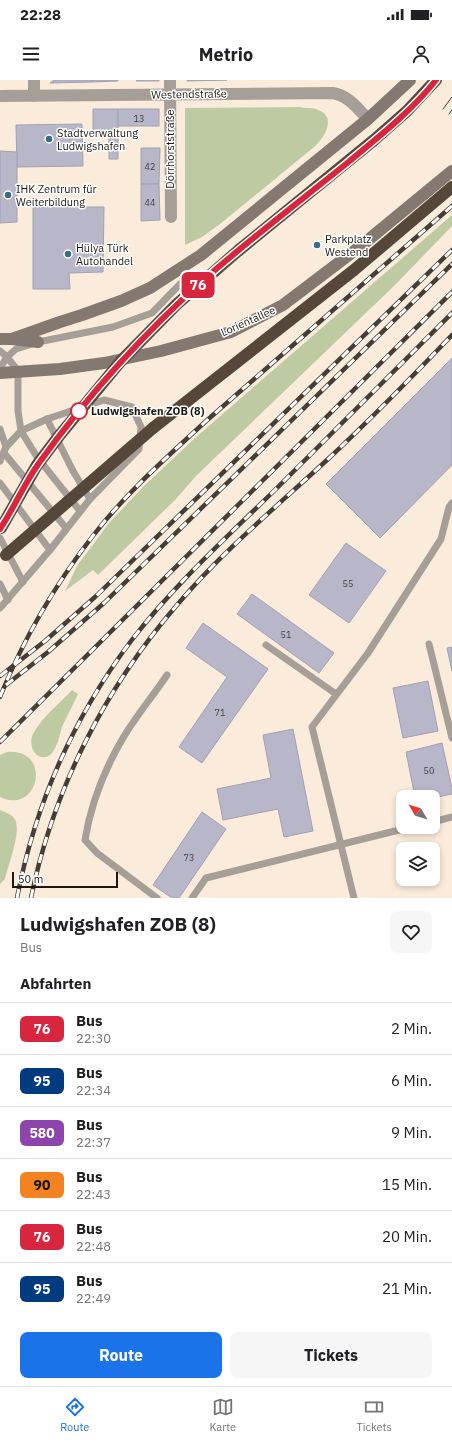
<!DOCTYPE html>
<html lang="de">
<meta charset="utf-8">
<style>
:root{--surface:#fff;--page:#f6f6f6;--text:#202124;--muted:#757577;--line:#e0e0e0;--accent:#1a73e8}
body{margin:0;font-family:"IBM Plex Sans",sans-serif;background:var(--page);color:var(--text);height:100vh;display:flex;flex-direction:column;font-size:15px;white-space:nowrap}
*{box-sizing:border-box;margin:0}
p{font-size:13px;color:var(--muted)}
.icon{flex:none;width:22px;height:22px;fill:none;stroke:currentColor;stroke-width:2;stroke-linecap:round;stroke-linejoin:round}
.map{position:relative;height:818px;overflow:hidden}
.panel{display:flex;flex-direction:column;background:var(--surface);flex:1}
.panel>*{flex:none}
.badge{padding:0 8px;border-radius:6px;font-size:14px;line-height:26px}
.needle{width:26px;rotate:308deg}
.controls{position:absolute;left:396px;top:710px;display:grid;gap:8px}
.controls a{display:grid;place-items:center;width:44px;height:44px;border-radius:8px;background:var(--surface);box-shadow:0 2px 6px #0003;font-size:20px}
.scale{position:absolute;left:12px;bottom:10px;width:106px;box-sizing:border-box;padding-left:4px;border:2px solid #1d1812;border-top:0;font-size:11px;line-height:14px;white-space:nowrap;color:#1d1812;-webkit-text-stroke:3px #fff;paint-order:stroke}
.map>.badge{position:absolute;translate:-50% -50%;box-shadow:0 0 0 2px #fff}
h2{padding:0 20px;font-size:15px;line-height:36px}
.round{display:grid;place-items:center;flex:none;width:42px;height:42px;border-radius:8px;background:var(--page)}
.head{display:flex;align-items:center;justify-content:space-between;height:68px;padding:0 20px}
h1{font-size:19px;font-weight:800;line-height:30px}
.button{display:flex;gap:8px;margin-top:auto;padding:8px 20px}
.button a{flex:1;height:46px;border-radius:8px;background:var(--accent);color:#fff;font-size:16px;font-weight:800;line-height:46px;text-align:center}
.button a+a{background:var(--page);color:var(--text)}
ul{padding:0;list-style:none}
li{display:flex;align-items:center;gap:12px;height:52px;padding:0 20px;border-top:1px solid var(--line)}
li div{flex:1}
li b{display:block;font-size:15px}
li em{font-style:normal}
li .badge{min-width:44px;font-weight:700;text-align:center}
.status{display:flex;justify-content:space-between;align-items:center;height:28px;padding:0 20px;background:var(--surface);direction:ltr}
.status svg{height:11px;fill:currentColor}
header{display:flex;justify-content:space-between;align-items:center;height:52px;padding:0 20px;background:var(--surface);font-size:18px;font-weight:800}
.tabs{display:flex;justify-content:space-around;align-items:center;height:56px;border-top:1px solid var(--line);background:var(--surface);font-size:11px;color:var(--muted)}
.tabs a{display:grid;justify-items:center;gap:2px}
.tabs .selected{color:var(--accent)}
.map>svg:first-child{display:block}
</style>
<div class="status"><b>22:28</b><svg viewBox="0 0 49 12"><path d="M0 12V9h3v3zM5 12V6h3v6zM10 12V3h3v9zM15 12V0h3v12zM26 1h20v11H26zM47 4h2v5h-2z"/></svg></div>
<header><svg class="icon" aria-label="menu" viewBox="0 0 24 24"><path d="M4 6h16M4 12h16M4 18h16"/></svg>Metrio<svg class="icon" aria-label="person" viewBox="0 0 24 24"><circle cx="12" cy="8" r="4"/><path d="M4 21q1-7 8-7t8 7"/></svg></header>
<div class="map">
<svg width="452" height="818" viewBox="0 0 452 818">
<rect width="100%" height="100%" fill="#faebdb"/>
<g fill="#becaa2">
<path d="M 300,27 C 305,29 310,27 316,29 C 338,36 325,57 314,67 L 220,144 L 202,157 L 185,165 L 185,28 Z"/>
<polygon points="452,135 452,146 395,205 197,395 175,420 98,495 93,490 65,511 77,486 109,443 145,405 195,358"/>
<path d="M 72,610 L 78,614 C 73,625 67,636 62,647 C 59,656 58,666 52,673 C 41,685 26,669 33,654 C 42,637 60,623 72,610 Z"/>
<path d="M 7,672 C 53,668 39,736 0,717 L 0,675 Z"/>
<path d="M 0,730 C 4,732 11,734 14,738 C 23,749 8,785 5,799 L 0,804 Z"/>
</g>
<g fill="#b8b6c9" stroke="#a2a0b3">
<polygon points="54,0 92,0 92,2 50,3"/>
<polygon points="92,0 118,0 118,1 92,2"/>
<polygon points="137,0 159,0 159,1 136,1"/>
<polygon points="187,0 227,0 187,1"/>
<polygon points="93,29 118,29 118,79 109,79 109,58 112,58 112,52 109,52 109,54 93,55"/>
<rect x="118" y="29" width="41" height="17"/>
<polygon points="82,44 83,86 17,87 16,45"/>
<polygon points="141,68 160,68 159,104 141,104"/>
<polygon points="0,71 17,72 17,142 0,143"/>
<polygon points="141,104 159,104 160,140 141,141"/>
<polygon points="33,127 104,127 103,192 69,193 70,209 33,209"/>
<polygon points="452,278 452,385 380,458 326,404"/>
<polygon points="346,463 386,491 349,543 309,515"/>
<polygon points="252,514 334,573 319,593 237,534"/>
<polygon points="203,543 268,589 202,683 179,667 227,597 186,568"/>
<polygon points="452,567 452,591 447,568"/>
<polygon points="428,601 438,651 403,658 393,608"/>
<polygon points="293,649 313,751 284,757 278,729 223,740 217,709 271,698 263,655"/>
<polygon points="442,663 452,708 452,714 433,718 433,717 415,717 406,672"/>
<polygon points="202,732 226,749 179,818 172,818 153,805"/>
</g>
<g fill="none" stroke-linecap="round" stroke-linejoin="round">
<g stroke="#a69f98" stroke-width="7">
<polyline points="0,271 7,277 18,291 18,331 21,351 37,377 80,431"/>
<polyline points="0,288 7,277 16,269 38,262 113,247 152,233 182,202 185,195 185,185"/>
<polyline points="47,339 73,391 90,419"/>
<polyline points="0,349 6,367"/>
<polyline points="4,373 66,448"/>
<polyline points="0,381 6,367 21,351 47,339 104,320 132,327 141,347 139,369 90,419 50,470 0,528"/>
<polyline points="0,403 50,470"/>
<polyline points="0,458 23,502"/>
<polyline points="0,504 8,520"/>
<polyline points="429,564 452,658"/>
<polyline points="266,565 336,614"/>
<polyline points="433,742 452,737"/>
<path d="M 157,818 L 97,773 L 85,760 C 91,723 104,690 123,658 C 136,636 153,616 167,595"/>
<polyline points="192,818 206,798 411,747"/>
<polyline points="354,818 312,647 368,573 441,459 449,427 452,423"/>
</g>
<g stroke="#a69f98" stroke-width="12">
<polyline points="34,0 34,16"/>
<polyline points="170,0 171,137"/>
<path d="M 0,16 L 333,13 C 349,16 357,28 368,39"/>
</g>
<g stroke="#837970" stroke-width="12">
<polyline points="0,259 12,259 38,262"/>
<polyline points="12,259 60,242 82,235 121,221 150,208 201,175 368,39 410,0"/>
<polyline points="0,293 60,289 104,283 161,271 231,252 283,225 362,165 452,91"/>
</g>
<g stroke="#55483b" stroke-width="12">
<polyline points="239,170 374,60 407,31 436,0"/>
<polyline points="153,348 354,190 452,107"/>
</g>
<g stroke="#443e36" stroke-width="1">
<polyline points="443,29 452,17"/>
<polyline points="449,34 452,30"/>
</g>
<defs>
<g id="rail">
<polyline points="0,596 45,561 95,517 452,170"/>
<polyline points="6,605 48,572 104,523 452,184"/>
<path d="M 0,617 C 23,560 55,505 92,457 C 125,414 166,378 205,342 L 452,126"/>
<polyline points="0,662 452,212"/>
<path d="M 17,818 C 35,725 74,637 131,561 C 174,505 227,457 278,407 C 336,349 394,291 452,233"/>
<path d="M 31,818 C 53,710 105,608 177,525 C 222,472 276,427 327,380 C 370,340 411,298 452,255"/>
</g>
</defs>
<use href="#rail" stroke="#443e36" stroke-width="4.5"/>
<use href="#rail" stroke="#fff" stroke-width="3" stroke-dasharray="9" stroke-linecap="butt"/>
<g stroke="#55483b" stroke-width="12">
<polyline points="1,448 37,385 59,356 121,281 177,224 239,170"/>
<polyline points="6,475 153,348"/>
</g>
</g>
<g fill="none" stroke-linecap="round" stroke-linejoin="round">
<defs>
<path id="line" d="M 0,449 C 14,428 24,404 39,383 C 88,315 145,252 208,196 C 253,157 300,121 346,84 C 377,58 411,32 436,0"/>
</defs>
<use href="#line" stroke="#fff" stroke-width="9"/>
<use href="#line" stroke="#d7263d" stroke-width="6"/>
</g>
<g fill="#356d87" stroke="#fff" stroke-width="1.5">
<circle cx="49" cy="59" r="4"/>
<circle cx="8" cy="115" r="4"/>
<circle cx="317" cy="165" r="4"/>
<circle cx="68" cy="174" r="4"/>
</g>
<circle fill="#fff" stroke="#d7263d" stroke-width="2" cx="79" cy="331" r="8"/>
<g text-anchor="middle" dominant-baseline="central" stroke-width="3" stroke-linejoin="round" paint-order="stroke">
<g font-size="9" fill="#444040">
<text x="139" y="38">13</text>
<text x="150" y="86">42</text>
<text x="150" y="122">44</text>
<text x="348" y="503">55</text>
<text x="286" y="554">51</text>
<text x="220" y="632">71</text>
<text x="429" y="690">50</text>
<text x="189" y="777">73</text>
</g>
<g font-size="11" fill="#1d1812" stroke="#fff">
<text transform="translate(189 14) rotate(-1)">Westendstraße</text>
<text transform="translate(170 69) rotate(-90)">Dörrhorststraße</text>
<text transform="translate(248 241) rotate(-24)">Lorientallee</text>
</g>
<g font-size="11" fill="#1d1812" stroke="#fff" text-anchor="start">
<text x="57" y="53">Stadtverwaltung<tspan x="57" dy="13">Ludwigshafen</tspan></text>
<text x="16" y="109">IHK Zentrum für<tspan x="16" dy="13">Weiterbildung</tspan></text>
<text x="325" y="159">Parkplatz<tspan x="325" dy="13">Westend</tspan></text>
<text x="76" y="168">Hülya Türk<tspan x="76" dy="13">Autohandel</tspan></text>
</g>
<g font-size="11" font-weight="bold" fill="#1d1812" stroke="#fff" text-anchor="start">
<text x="91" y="331">Ludwigshafen ZOB (8)</text>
</g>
</g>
</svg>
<div class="controls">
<a><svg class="needle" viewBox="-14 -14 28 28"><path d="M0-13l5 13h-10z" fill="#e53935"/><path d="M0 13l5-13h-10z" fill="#757577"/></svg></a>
<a><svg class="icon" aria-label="layers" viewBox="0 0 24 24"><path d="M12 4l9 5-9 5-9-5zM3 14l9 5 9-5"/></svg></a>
</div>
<div class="scale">50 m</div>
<b class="badge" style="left:198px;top:205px;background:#d7263d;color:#fff">76</b>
</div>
<section class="panel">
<div class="head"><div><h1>Ludwigshafen ZOB (8)</h1><p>Bus</p></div><a class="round"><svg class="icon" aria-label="heart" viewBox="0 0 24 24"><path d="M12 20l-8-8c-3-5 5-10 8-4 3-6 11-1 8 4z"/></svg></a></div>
<h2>Abfahrten</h2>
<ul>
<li><span class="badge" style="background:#d7263d;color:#fff">76</span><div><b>Bus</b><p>22:30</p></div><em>2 Min.</em></li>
<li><span class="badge" style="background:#003b80;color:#fff">95</span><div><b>Bus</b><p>22:34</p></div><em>6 Min.</em></li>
<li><span class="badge" style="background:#8e44ad;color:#fff">580</span><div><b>Bus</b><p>22:37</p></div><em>9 Min.</em></li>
<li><span class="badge" style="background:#f58220;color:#111">90</span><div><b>Bus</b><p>22:43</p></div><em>15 Min.</em></li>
<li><span class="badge" style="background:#d7263d;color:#fff">76</span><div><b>Bus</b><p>22:48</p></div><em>20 Min.</em></li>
<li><span class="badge" style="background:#003b80;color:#fff">95</span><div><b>Bus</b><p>22:49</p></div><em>21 Min.</em></li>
</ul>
<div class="button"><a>Route</a><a>Tickets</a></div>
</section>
<nav class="tabs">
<a class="selected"><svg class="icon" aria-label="directions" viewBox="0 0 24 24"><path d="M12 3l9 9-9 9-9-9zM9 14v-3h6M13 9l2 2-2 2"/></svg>Route</a>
<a><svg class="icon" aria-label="map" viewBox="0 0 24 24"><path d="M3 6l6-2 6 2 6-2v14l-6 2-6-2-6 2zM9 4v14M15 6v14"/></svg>Karte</a>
<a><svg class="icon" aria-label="tickets" viewBox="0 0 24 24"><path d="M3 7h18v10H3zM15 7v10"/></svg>Tickets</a>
</nav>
